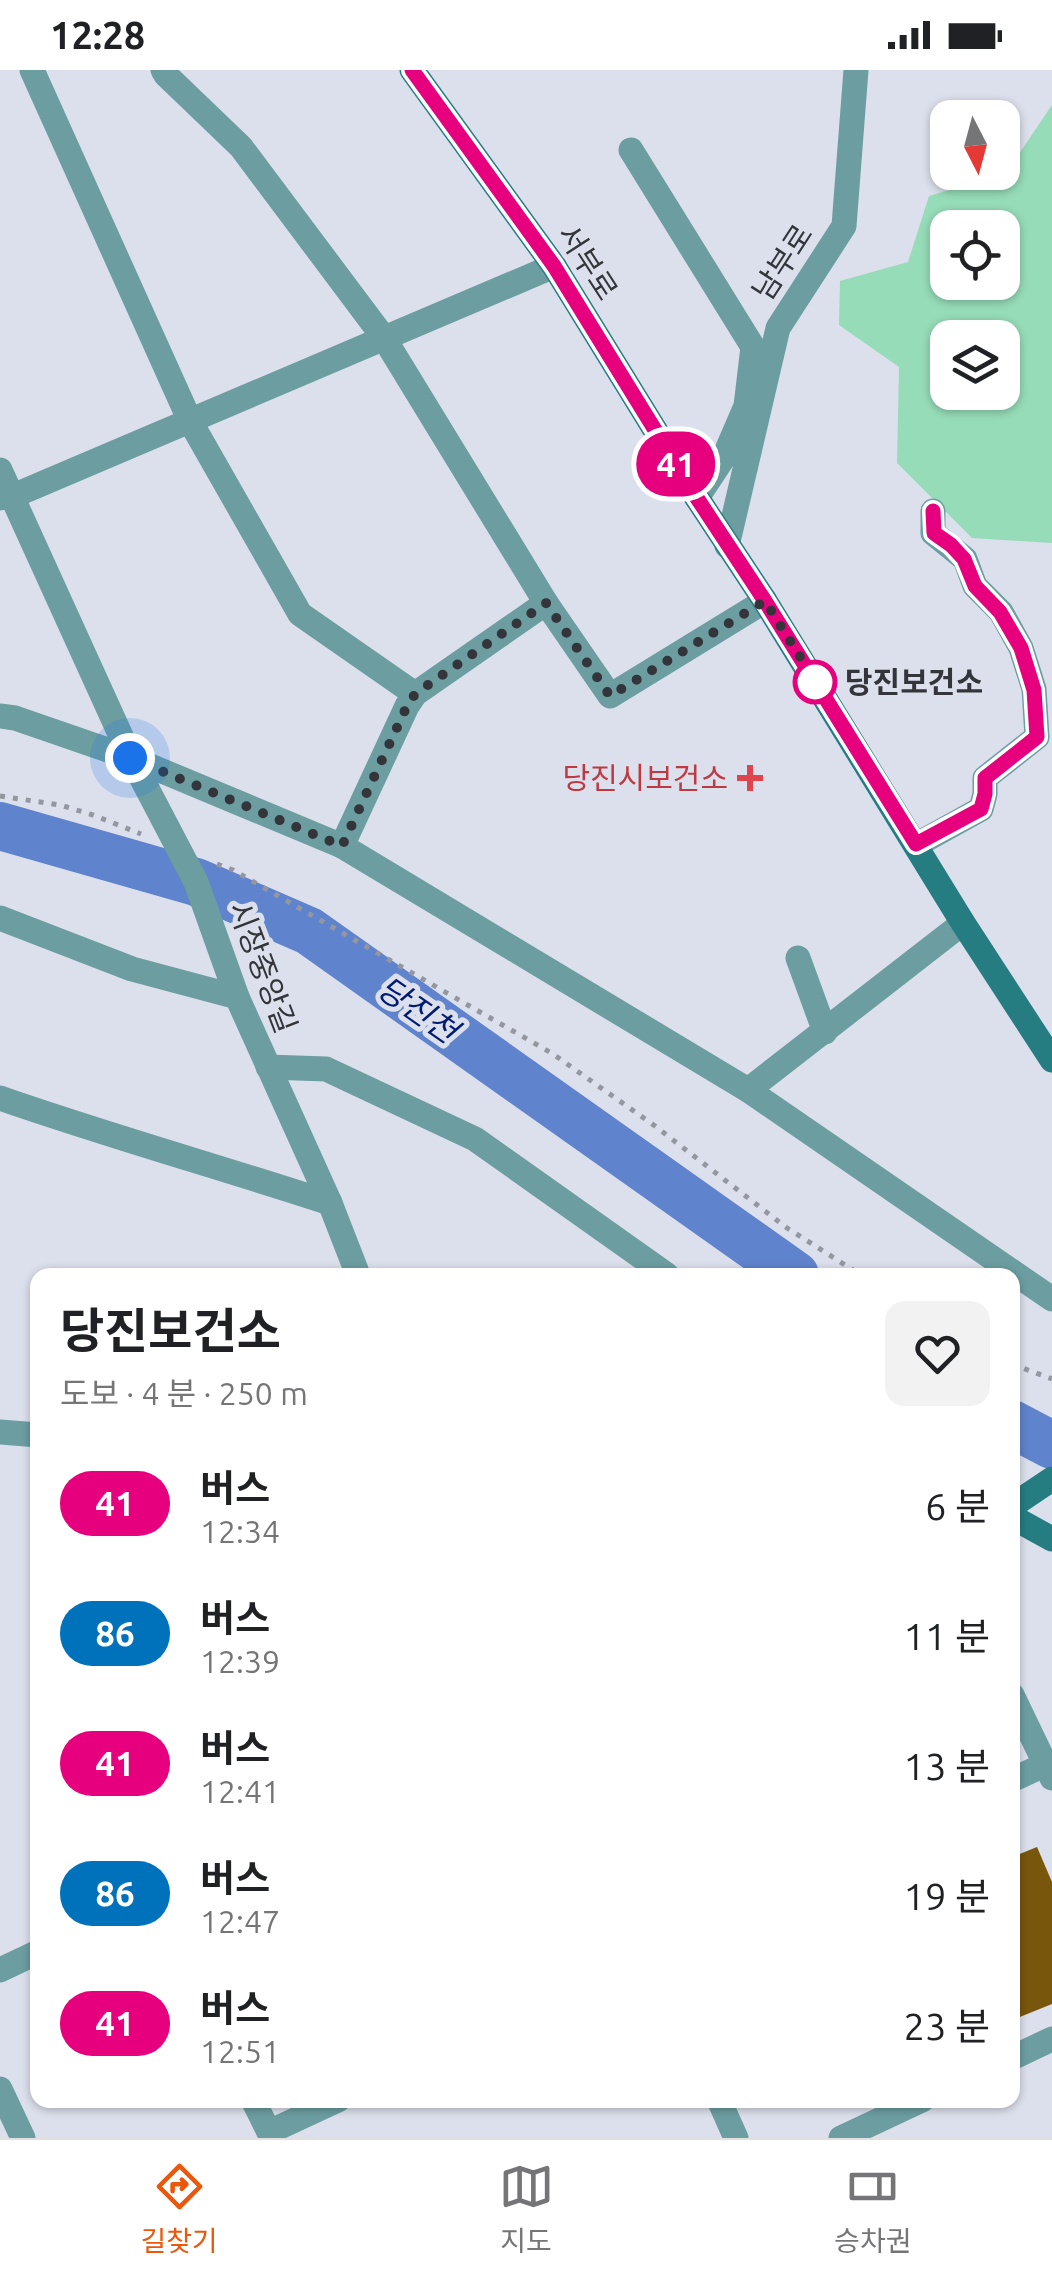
<!DOCTYPE html>
<html lang="ko">
<meta charset="utf-8">
<style>
:root{--surface:#fff;--page:#f2f2f2;--text:#202124;--muted:#757577;--line:#e0e0e0;--accent:#ea580c}
body{margin:0;font-family:Ubuntu,"Noto Sans KR",sans-serif;background:var(--page);color:var(--text);height:100vh;display:flex;flex-direction:column;font-size:38px;white-space:nowrap}
*{box-sizing:border-box;margin:0}
p{font-size:32px;color:var(--muted)}
.icon{flex:none;width:55px;height:55px;fill:none;stroke:currentColor;stroke-width:2;stroke-linecap:round;stroke-linejoin:round}
.map{position:relative;flex:1;overflow:hidden}
.sheet{position:absolute;left:30px;top:1198px;width:990px;height:840px;display:flex;flex-direction:column;background:var(--surface);border-radius:20px;box-shadow:0 2px 8px #0004}
.sheet>*{flex:none}
.badge{padding:0 20px;border-radius:32px;font-size:35px;line-height:65px}
.needle{width:65px;rotate:174deg}
.controls{position:absolute;left:930px;top:30px;display:grid;gap:20px}
.controls a{display:grid;place-items:center;width:90px;height:90px;border-radius:20px;background:var(--surface);box-shadow:0 2px 8px #0004;font-size:50px}
.you{position:absolute;width:50px;height:50px;margin:-25px;border:8px solid #fff;border-radius:50%;background:#1a73e8;box-shadow:0 0 0 15px #1a73e833}
.map>.badge{position:absolute;translate:-50% -50%;box-shadow:0 0 0 5px #fff}
.round{display:grid;place-items:center;flex:none;width:105px;height:105px;border-radius:20px;background:var(--page)}
.headline{display:flex;align-items:center;justify-content:space-between;height:170px;padding:0 30px}
h1{font-size:48px;font-weight:700;line-height:75px}
ul{padding:0;list-style:none}
li{display:flex;align-items:center;gap:30px;height:130px;padding:0 30px}
li div{flex:1}
li b{display:block;font-size:38px}
li em{font-style:normal}
li .badge{min-width:110px;font-weight:700;text-align:center}
.status{display:flex;justify-content:space-between;align-items:center;height:70px;padding:0 50px;background:var(--surface);direction:ltr}
.status svg{height:28px;fill:currentColor}
.tab-bar{display:flex;justify-content:space-around;align-items:center;height:140px;border-top:2px solid var(--line);background:var(--surface);font-size:28px;color:var(--muted)}
.tab-bar a{display:grid;justify-items:center;gap:5px}
.tab-bar .selected{color:var(--accent)}
.map>svg:first-child{display:block}
</style>
<div class="status"><b>12:28</b><svg viewBox="0 0 49 12"><path d="M0 12V9h3v3zM5 12V6h3v6zM10 12V3h3v9zM15 12V0h3v12zM26 1h20v11H26zM47 4h2v5h-2z"/></svg></div>
<div class="map">
<svg width="1052" height="2068" viewBox="0 0 1052 2068">
<rect width="100%" height="100%" fill="#dce0ec"/>
<path fill="#96dcb8" fill-rule="evenodd" d="M 1052,35 L 1052,473 L 972,468 L 897,393 L 899,297 L 839,255 L 840,211 L 908,192 L 929,126 L 1006,103 ZM 948,158 L 1002,158 L 1002,212 L 948,212 ZM 948,268 L 1002,268 L 1002,322 L 948,322 Z"/>
<g fill="none" stroke-linecap="round" stroke-linejoin="round">
<g stroke="#5f83cc" stroke-width="48">
<polyline points="0,756 196,812 309,861 795,1205"/>
<polyline points="1012,1354 1052,1375"/>
</g>
</g>
<polygon fill="#78560b" points="1037,1777 1052,1812 1052,1934 1012,1950 1012,1787"/>
<g fill="none" stroke-linecap="round" stroke-linejoin="round">
<g stroke="#9497a0" stroke-width="5" stroke-dasharray="5 8" stroke-linecap="butt">
<polyline points="0,726 60,735 93,745 141,764"/>
<polyline points="217,794 233,800 553,984 655,1056 787,1158 861,1205"/>
<polyline points="1012,1294 1052,1309"/>
</g>
<g stroke="#6c9ea1" stroke-width="25">
<polyline points="32,0 190,351 300,544 415,624"/>
<polyline points="163,0 166,5 241,77 384,268 546,533"/>
<polyline points="631,80 753,277 746,336 724,387 697,428"/>
<polyline points="0,400 131,688 342,776"/>
<polyline points="0,428 13,426 554,196"/>
<polyline points="727,476 778,258 844,156 856,0"/>
<polyline points="765,531 610,626 546,533 415,624 407,636 342,776 748,1020 963,853"/>
<polyline points="0,646 15,648 131,688"/>
<polyline points="916,775 981,739 985,724 985,708 1037,667 1034,619 1021,578 1001,542 975,516 965,489 933,463 933,441"/>
<path d="M 0,848 L 132,899 L 237,927 L 330,1133 C 220,1097 109,1066 0,1028"/>
<polyline points="798,888 825,962"/>
<polyline points="268,997 326,999 475,1069 667,1205"/>
<polyline points="748,1020 1052,1229"/>
<polyline points="330,1133 358,1205"/>
<polyline points="0,1362 38,1365"/>
<polyline points="1012,1625 1052,1708"/>
<polyline points="1012,1710 1046,1694"/>
<polyline points="0,1900 38,1882"/>
<polyline points="1012,1988 1052,1969"/>
<polyline points="0,2019 23,2068"/>
<polyline points="253,2030 272,2068"/>
<polyline points="719,2030 736,2068"/>
<polyline points="269,2062 338,2030"/>
<polyline points="841,2068 922,2030"/>
</g>
<g stroke="#257d82" stroke-width="25">
<polyline points="412,0 554,196 697,428 765,531 963,853 1052,990"/>
<polyline points="1012,1436 1052,1409"/>
<polyline points="1012,1447 1052,1469"/>
</g>
<polyline stroke="#6c9ea1" stroke-width="25" points="131,688 196,812 237,927"/>
</g>
<g fill="none" stroke-linecap="round" stroke-linejoin="round">
<defs>
<polyline id="line" points="412,0 554,196 697,428 765,531 916,774 981,739 985,724 985,708 1037,667 1034,620 1021,578 1000,542 975,516 964,489 951,475 934,463 933,441"/>
</defs>
<use href="#line" stroke="#fff" stroke-width="22"/>
<use href="#line" stroke="#e6007e" stroke-width="15"/>
<polyline stroke="#34353a" stroke-width="10" stroke-dasharray="0 18" points="130,688 342,776 407,636 415,624 546,533 610,626 765,531 822,622 815,612"/>
</g>
<circle fill="#fff" stroke="#e6007e" stroke-width="5" cx="815" cy="612" r="20"/>
<path fill="#e0444e" stroke="#dce0ec" stroke-width="4" d="M745 693h10v10h10v10h-10v10h-10v-10h-10v-10h10z"/>
<g text-anchor="middle" dominant-baseline="central" stroke-width="10" stroke-linejoin="round" paint-order="stroke">
<g font-size="30" fill="#34353a" stroke="#dce0ec">
<text transform="translate(588 192) rotate(57)">서부로</text>
<text transform="translate(782 192) rotate(-57)">남부로</text>
<text transform="translate(263 897) rotate(69)">시장중앙길</text>
</g>
<g font-size="30" font-weight="bold" fill="#34353a" stroke="#dce0ec" text-anchor="start">
<text x="845" y="612">당진보건소</text>
</g>
<g font-size="30" fill="#be3a42" stroke="#dce0ec" text-anchor="end">
<text x="728" y="708">당진시보건소</text>
</g>
<g font-size="32" font-style="italic" fill="#001b70" stroke="#dce0ec">
<text transform="translate(418 939) rotate(35)">당진천</text>
</g>
</g>
</svg>
<div class="controls">
<a><svg class="needle" viewBox="-14 -14 28 28"><path d="M0-13l5 13h-10z" fill="#e53935"/><path d="M0 13l5-13h-10z" fill="#757577"/></svg></a>
<a><svg class="icon" aria-label="locate" viewBox="0 0 24 24"><circle cx="12" cy="12" r="6"/><path d="M12 2v4M12 18v4M2 12h4M18 12h4"/></svg></a>
<a><svg class="icon" aria-label="layers" viewBox="0 0 24 24"><path d="M12 4l9 5-9 5-9-5zM3 14l9 5 9-5"/></svg></a>
</div>
<div class="you" style="left:130px;top:688px"></div>
<b class="badge" style="left:676px;top:394px;background:#e6007e;color:#fff">41</b>
<section class="sheet">
<div class="headline"><div><h1>당진보건소</h1><p>도보 · 4 분 · 250 m</p></div><a class="round"><svg class="icon" aria-label="heart" viewBox="0 0 24 24"><path d="M12 20l-8-8c-3-5 5-10 8-4 3-6 11-1 8 4z"/></svg></a></div>
<ul>
<li><span class="badge" style="background:#e6007e;color:#fff">41</span><div><b>버스</b><p>12:34</p></div><em>6 분</em></li>
<li><span class="badge" style="background:#0072bc;color:#fff">86</span><div><b>버스</b><p>12:39</p></div><em>11 분</em></li>
<li><span class="badge" style="background:#e6007e;color:#fff">41</span><div><b>버스</b><p>12:41</p></div><em>13 분</em></li>
<li><span class="badge" style="background:#0072bc;color:#fff">86</span><div><b>버스</b><p>12:47</p></div><em>19 분</em></li>
<li><span class="badge" style="background:#e6007e;color:#fff">41</span><div><b>버스</b><p>12:51</p></div><em>23 분</em></li>
</ul>
</section>
</div>
<nav class="tab-bar">
<a class="selected"><svg class="icon" aria-label="directions" viewBox="0 0 24 24"><path d="M12 3l9 9-9 9-9-9zM9 14v-3h6M13 9l2 2-2 2"/></svg>길찾기</a>
<a><svg class="icon" aria-label="map" viewBox="0 0 24 24"><path d="M3 6l6-2 6 2 6-2v14l-6 2-6-2-6 2zM9 4v14M15 6v14"/></svg>지도</a>
<a><svg class="icon" aria-label="tickets" viewBox="0 0 24 24"><path d="M3 7h18v10H3zM15 7v10"/></svg>승차권</a>
</nav>
